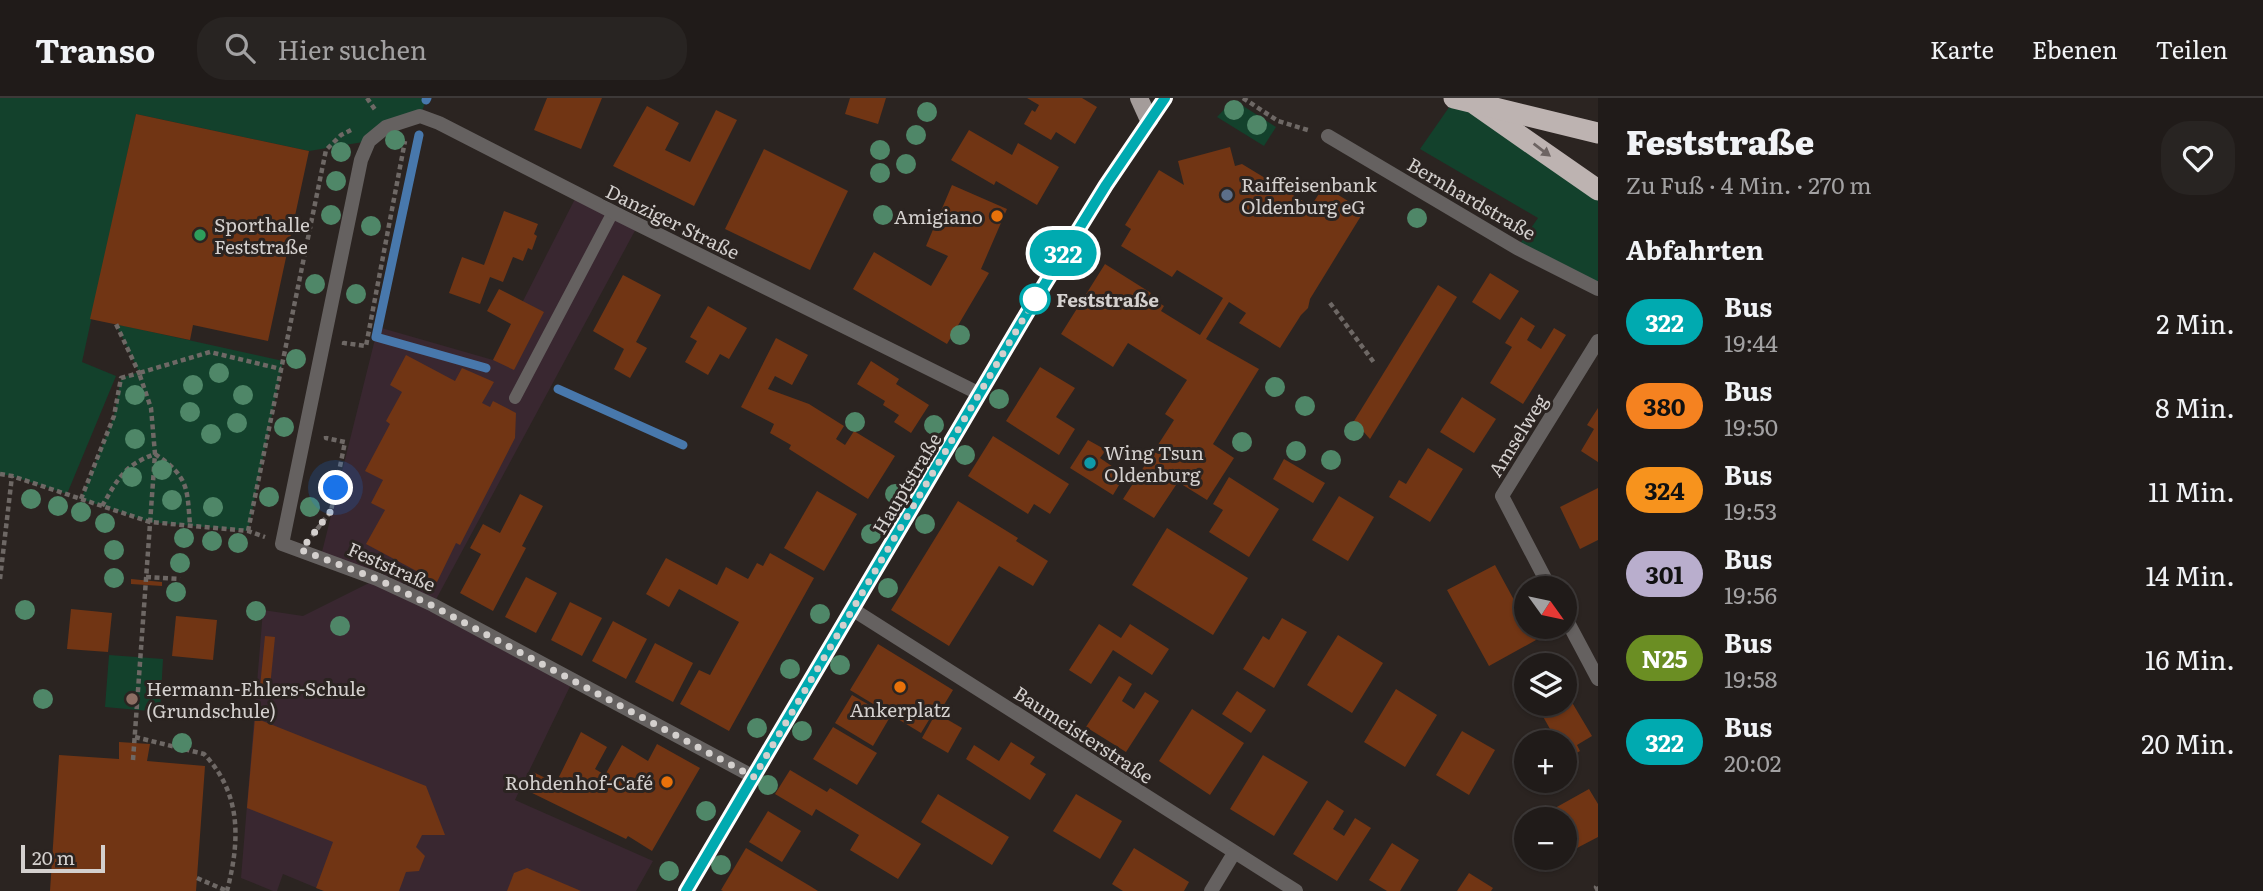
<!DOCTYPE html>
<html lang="de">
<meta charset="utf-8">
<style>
:root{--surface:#201b19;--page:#282422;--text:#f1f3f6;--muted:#a2a1a2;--line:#3d3938}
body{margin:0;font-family:Literata,serif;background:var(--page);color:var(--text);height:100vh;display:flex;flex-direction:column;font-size:26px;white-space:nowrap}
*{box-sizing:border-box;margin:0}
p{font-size:23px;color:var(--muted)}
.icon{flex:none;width:38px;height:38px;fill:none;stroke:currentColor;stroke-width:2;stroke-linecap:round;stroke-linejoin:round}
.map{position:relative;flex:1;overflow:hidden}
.details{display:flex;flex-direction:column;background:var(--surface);width:665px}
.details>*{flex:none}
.badge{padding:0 14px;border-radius:23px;font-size:24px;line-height:46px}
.needle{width:46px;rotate:123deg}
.controls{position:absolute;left:1514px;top:478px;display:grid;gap:14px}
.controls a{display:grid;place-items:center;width:63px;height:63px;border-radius:50%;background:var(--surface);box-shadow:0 2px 5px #0004,0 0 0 2px var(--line);font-size:35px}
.scale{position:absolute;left:21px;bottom:18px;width:84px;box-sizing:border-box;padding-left:7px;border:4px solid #d4d0ce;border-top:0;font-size:19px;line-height:24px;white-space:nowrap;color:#d4d0ce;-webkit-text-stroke:5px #2b2421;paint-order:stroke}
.you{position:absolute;width:35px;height:35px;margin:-18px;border:5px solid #fff;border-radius:50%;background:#1a73e8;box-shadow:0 0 0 10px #1a73e833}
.map>.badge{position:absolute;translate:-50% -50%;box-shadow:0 0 0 4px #fff}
h2{padding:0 28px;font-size:26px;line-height:63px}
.round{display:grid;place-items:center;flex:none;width:74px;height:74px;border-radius:28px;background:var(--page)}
.overview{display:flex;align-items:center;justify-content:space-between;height:119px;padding:0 28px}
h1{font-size:33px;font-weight:800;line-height:52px}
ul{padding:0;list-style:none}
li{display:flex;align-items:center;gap:21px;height:84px;padding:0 28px}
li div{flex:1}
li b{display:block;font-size:26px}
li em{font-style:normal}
li .badge{min-width:77px;font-weight:700;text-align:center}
header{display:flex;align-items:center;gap:42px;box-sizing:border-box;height:98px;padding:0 35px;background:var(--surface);border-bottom:2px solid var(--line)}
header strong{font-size:33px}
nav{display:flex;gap:38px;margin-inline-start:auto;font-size:24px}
.search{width:490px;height:63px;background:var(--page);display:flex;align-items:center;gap:18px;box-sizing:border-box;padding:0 24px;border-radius:28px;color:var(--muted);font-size:26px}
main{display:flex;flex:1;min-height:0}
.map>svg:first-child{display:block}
</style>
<header>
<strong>Transo</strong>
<div class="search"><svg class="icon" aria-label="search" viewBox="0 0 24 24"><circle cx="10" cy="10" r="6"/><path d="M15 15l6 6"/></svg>Hier suchen</div>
<nav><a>Karte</a><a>Ebenen</a><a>Teilen</a></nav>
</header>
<main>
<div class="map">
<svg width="1598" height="793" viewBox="0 0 1598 793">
<rect width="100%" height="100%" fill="#2b2421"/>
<polygon fill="#392730" points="577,97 638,127 433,507 576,576 515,702 653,763 636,793 324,793 283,776 277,793 273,793 241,780 263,512 303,518 377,481 321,458 378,229 493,262"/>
<g fill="#13412c">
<polygon points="0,0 427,0 420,18 369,43 309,53 136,16 82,264 116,278 67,396 12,378 0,376"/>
<polygon points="1231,4 1237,4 1276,29 1264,48 1217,19"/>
<polygon points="1452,5 1512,30 1598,92 1598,191 1517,150 1538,120 1420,51"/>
<polygon points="116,226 283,263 248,433 150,424 81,401 114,318 121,280 139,274"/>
<polygon points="109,557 163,561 160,614 105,609"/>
</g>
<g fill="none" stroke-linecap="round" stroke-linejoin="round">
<g stroke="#4878ac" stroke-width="9">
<polyline points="426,2 427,0"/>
<polyline points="419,37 376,239 486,270"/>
<polyline points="558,291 683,347"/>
</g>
</g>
<g fill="#713514">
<polygon points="547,0 602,0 581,51 534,32"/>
<polygon points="850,0 886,0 878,26 845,16"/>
<polygon points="1027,0 1082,0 1097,9 1075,46 1056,34 1051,42 1024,26 1032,12 1035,14 1039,7"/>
<polygon points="647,8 679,25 665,52 690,64 716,12 737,22 694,108 613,68"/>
<polygon points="136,16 309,53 268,243 193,227 190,242 90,221"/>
<polygon points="969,32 1012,57 1018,45 1059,69 1037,107 996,83 994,87 951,62"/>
<polygon points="1230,49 1235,68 1242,66 1311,108 1324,88 1364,113 1310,201 1308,210 1301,217 1280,250 1239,225 1246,215 1229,204 1206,241 1259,271 1213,346 1234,360 1207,402 1178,384 1154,420 1123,401 1174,322 1165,316 1187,282 1128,245 1113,269 1061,236 1105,166 1151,195 1149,198 1164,208 1161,213 1200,237 1223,200 1177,172 1172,179 1121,148 1131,131 1125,127 1159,72 1184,87 1178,63"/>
<polygon points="764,51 848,93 810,172 725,131"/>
<polygon points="952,87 1007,111 981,171 989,175 947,246 853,191 874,154 931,188 948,158 926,148"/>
<polygon points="504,113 538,126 534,136 537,138 532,152 528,150 523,163 513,159 503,184 490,179 480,206 449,195 462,159 484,167"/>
<polygon points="1490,175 1519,193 1500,222 1472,204"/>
<polygon points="623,177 661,197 636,244 647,250 630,280 614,271 624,251 593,233"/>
<polygon points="1438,187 1457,199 1370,341 1354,323"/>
<polygon points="499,191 544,214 514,272 493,262 511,226 487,213"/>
<polygon points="708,208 747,230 729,261 720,256 708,277 685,264 697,243 690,239"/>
<polygon points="1521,219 1535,228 1527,242 1541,251 1554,230 1566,237 1523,306 1490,285 1512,249 1505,245"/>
<polygon points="776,240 808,257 792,287 775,278 768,291 809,306 844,328 836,341 845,347 854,333 895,358 868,401 789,351 791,347 770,335 774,326 741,309"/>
<polygon points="406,257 455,283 462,270 494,284 482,305 490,309 493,303 516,315 515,340 460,447 456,445 437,484 366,446 385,412 371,405 383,382 365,373 390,326 386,323 402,294 390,287"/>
<polygon points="871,263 899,281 896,286 929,307 911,335 894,324 899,317 883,307 885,303 857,286"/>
<polygon points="1040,269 1075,290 1056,319 1075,331 1059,357 1006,323"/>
<polygon points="1462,299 1496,321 1474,355 1440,334"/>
<polygon points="1598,310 1598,364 1581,353 1594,331 1587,327"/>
<polygon points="993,338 1069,386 1050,416 1034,406 1028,416 968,378"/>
<polygon points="1088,342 1106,352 1100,360 1125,377 1113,397 1070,370"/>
<polygon points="1428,350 1463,371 1430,424 1389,399 1399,382 1406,386"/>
<polygon points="1284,361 1325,385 1313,405 1273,381"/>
<polygon points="1229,379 1279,411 1249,459 1209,434 1223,412 1213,406"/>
<polygon points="1598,390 1598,442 1580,451 1560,409"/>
<polygon points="817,393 857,416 824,473 784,450"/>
<polygon points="520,396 543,408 522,448 526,450 493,513 460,495 481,456 470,450 483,426 500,435"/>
<polygon points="1339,398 1374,419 1348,463 1312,442"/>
<polygon points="958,403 1018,440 1016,443 1048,463 1033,488 999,468 949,548 891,512"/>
<polygon points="1167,430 1248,480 1213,537 1132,487"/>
<polygon points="770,455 814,480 729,633 680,606 699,572 710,577 739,524 679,491 669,509 646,496 666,460 717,487 726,469 748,481 757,465 763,468"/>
<polygon points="1495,467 1526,524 1526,528 1529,528 1536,542 1489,568 1447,492"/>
<polygon points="526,479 557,495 536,535 505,519"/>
<polygon points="131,481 162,484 162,488 131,486"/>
<polygon points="570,504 602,520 582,558 551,542"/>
<polygon points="71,511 112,515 108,554 67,551"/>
<polygon points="176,518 217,522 213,562 172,558"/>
<polygon points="1282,520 1307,534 1274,590 1243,571 1263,538 1269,542"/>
<polygon points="613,523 647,541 626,581 592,563"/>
<polygon points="1099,526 1121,540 1130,526 1169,551 1152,577 1113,552 1091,586 1069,572"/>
<polygon points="1338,537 1383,565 1352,615 1307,587"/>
<polygon points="265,538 275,539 270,589 260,589"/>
<polygon points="655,545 693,565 673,604 635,584"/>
<polygon points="878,546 953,592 939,615 935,612 921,635 850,592"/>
<polygon points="1119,578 1132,586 1122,603 1134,611 1145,594 1159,603 1126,654 1086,629"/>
<polygon points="1396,591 1437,617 1405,669 1364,644"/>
<polygon points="1564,591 1592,638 1577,647 1580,653 1564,662 1564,644 1528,644 1550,631 1536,606 1564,606"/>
<polygon points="1237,593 1266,612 1251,635 1222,616"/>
<polygon points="852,597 890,619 873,648 835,625"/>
<polygon points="1192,611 1244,645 1210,697 1159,663"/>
<polygon points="936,615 962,630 948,655 922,640"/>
<polygon points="255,620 426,688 445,737 422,737 416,749 425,758 419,773 406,774 399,793 324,793 316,790 333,744 247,710"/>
<polygon points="833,629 877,655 857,687 813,661"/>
<polygon points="1462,633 1495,652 1469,697 1436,677"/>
<polygon points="581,634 607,649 595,671 605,677 622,647 648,663 657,646 700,670 652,753 628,738 626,741 524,691 533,674 556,685"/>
<polygon points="119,644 150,646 147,663 205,668 196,793 50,793 59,657 119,661"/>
<polygon points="1011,644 1035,659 1030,666 1046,676 1030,702 966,661 974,647 999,663"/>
<polygon points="1263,657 1308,684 1274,738 1230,711"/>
<polygon points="790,672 827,694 830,690 921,746 898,781 850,752 859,737 816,711 812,718 775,696"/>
<polygon points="1589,691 1598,706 1598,739 1577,750 1564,728 1564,721 1561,721 1555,710"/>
<polygon points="938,696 1009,739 992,767 921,724"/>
<polygon points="1076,696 1122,723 1100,761 1053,733"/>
<polygon points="1327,702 1344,713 1333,731 1344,738 1355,720 1371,730 1337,783 1293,756"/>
<polygon points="768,713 801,733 782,764 749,744"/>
<polygon points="1392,745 1419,762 1400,793 1387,793 1369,782"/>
<polygon points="746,750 810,788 818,793 723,793 721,792"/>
<polygon points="1134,750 1189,784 1184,793 1123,793 1112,786"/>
<polygon points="527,770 581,793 507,793 514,775"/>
<polygon points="1469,775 1493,790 1491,793 1457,793"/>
</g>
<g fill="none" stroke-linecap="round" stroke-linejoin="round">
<g stroke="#6e6865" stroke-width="4.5" stroke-dasharray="5 3.5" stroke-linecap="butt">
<polyline points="367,0 376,13"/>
<polyline points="1243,0 1278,23 1311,33"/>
<polyline points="1330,205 1375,266"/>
<polyline points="344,247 344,245 366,248 405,43"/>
<polyline points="0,376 12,378 150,424 248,433 265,439"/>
<polyline points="81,401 114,318 121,280 139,275 116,226"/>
<path d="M 102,408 C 118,381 124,367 155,356 C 189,379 187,390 190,427"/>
<polyline points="248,433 326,52 341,37 351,32"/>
<polyline points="312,438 331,413 345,344 326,340 326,338"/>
<polyline points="146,479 180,481"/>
<polyline points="0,481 12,378"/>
<path d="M 135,639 L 204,656 C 242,696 240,743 227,793"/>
<polyline points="133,662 155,356 151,310 139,275 210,254 281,271"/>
<polyline points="197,780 227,793"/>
<polyline points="1598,793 1596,789 1598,786"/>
</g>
<polyline stroke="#656160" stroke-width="12" points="515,300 613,114"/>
<g stroke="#656160" stroke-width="14">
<polyline points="1328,38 1517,150 1598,191"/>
<polyline points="1550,490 1502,398 1598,243"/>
<polyline points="852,511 1296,793"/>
<polyline points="1564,517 1598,581"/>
<polyline points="754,679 433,507 377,481 282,446 361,62 369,43 386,29 420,18 439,25 613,114 980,296"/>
<polyline points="1211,793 1234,755"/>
</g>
<polyline stroke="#656160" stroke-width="14" points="686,793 1016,233 1076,135 1149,22"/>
<polyline stroke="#888281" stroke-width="14" points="1149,22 1165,0"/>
<polyline stroke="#a49c9a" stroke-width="18" points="1139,0 1149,22"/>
<polyline stroke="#bdb3b1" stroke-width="21" points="1476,7 1598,92"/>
<polyline stroke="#bdb3b1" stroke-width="21" points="1454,0 1598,35"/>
</g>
<g fill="#4f8768">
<circle cx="1234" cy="12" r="10"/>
<circle cx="927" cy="14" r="10"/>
<circle cx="1257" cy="27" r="10"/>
<circle cx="916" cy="37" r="10"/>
<circle cx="395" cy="42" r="10"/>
<circle cx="880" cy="52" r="10"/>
<circle cx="341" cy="54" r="10"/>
<circle cx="906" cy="66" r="10"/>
<circle cx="880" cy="75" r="10"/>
<circle cx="336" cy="83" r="10"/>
<circle cx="331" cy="117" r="10"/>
<circle cx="883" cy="117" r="10"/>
<circle cx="1417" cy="120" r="10"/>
<circle cx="371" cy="128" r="10"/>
<circle cx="315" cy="186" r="10"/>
<circle cx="356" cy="196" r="10"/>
<circle cx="960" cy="237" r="10"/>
<circle cx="296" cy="261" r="10"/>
<circle cx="219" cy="275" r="10"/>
<circle cx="193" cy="287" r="10"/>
<circle cx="1275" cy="289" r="10"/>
<circle cx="135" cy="297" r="10"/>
<circle cx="243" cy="297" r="10"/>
<circle cx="999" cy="301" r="10"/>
<circle cx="1305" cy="308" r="10"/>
<circle cx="190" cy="314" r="10"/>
<circle cx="855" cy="324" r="10"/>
<circle cx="237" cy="325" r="10"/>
<circle cx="934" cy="327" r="10"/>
<circle cx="284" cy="329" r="10"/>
<circle cx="1354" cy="333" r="10"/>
<circle cx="211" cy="336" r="10"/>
<circle cx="135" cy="341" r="10"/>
<circle cx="1242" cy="344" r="10"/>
<circle cx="1296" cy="353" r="10"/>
<circle cx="965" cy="357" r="10"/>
<circle cx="1331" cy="362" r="10"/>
<circle cx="162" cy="372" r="10"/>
<circle cx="132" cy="379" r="10"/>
<circle cx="895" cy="396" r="10"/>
<circle cx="269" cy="399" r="10"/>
<circle cx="31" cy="401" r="10"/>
<circle cx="172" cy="402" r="10"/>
<circle cx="58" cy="408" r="10"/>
<circle cx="213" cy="409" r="10"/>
<circle cx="310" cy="409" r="10"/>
<circle cx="81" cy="414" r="10"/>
<circle cx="105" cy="425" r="10"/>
<circle cx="925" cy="426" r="10"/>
<circle cx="871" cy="436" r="10"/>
<circle cx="184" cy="440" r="10"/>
<circle cx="212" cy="443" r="10"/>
<circle cx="238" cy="445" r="10"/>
<circle cx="114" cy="452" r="10"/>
<circle cx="180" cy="465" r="10"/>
<circle cx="114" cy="480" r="10"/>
<circle cx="888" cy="490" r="10"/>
<circle cx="176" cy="494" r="10"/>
<circle cx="25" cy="512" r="10"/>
<circle cx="256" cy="513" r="10"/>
<circle cx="820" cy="516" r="10"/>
<circle cx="340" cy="528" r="10"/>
<circle cx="840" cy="567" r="10"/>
<circle cx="790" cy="571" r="10"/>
<circle cx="43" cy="601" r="10"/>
<circle cx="757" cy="630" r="10"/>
<circle cx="802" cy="633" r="10"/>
<circle cx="182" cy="645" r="10"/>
<circle cx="768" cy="687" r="10"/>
<circle cx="706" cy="713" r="10"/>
<circle cx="721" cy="767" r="10"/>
<circle cx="669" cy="773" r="10"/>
</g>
<defs><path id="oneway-solid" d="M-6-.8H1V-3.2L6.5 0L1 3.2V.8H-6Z" transform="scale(1.75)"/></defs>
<use fill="#6d6462" href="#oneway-solid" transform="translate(1542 52) rotate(37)"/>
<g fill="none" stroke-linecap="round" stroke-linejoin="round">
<defs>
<polyline id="line" points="686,793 1030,210 1106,87 1165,0"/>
</defs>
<use href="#line" stroke="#fff" stroke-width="16"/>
<use href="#line" stroke="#00aab0" stroke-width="10"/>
<polyline stroke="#d4d0ce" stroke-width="7" stroke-dasharray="0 12.6" points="336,390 331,413 301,452 377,481 433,508 754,679 1035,201"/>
</g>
<circle fill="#5c6f8a" stroke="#2b2421" stroke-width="2.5" cx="1227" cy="97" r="7"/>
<g fill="#e8710a" stroke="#2b2421" stroke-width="2.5">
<circle cx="997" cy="118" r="7"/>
<circle cx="900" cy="589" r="7"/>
<circle cx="667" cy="684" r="7"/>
</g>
<circle fill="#2e9e5b" stroke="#2b2421" stroke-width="2.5" cx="200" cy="137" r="7"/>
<circle fill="#fff" stroke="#00aab0" stroke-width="3.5" cx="1035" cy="201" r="14"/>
<circle fill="#0f9aa8" stroke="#2b2421" stroke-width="2.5" cx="1090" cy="365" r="7"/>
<circle fill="#8d6e63" stroke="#2b2421" stroke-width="2.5" cx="132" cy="601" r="7"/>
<g text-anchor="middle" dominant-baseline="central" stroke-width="6" stroke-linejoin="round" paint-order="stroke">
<g font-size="19" fill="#d4d0ce" stroke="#2b2421" text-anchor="start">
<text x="1241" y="86">Raiffeisenbank<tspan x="1241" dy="22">Oldenburg eG</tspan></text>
<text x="983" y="118" text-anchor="end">Amigiano</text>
<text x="214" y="126">Sporthalle<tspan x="214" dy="22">Feststraße</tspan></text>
<text x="1104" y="354">Wing Tsun<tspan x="1104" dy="22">Oldenburg</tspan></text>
<text x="146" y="590">Hermann-Ehlers-Schule<tspan x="146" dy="22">(Grundschule)</tspan></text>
<text x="900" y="611" text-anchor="middle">Ankerplatz</text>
<text x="653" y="684" text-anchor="end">Rohdenhof-Café</text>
</g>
<g font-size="19" fill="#d4d0ce" stroke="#2b2421">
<text transform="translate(1472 100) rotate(30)">Bernhardstraße</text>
<text transform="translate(673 123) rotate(26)">Danziger Straße</text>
<text transform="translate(1517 337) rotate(-58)">Amselweg</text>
<text transform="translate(906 385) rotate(-59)">Hauptstraße</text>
<text transform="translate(392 468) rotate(24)">Feststraße</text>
<text transform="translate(1084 636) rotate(33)">Baumeisterstraße</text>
</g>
<g font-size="19" font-weight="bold" fill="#d4d0ce" stroke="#2b2421" text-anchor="start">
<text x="1056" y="201">Feststraße</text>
</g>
</g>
</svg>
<div class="controls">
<a><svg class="needle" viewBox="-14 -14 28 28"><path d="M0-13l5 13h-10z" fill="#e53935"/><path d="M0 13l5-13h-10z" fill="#a2a1a2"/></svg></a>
<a><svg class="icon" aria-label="layers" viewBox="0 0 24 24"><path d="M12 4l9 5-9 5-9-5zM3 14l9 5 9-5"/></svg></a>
<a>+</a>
<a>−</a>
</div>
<div class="scale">20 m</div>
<div class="you" style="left:336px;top:390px"></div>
<b class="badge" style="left:1063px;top:155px;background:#00aab0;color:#fff">322</b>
</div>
<section class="details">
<div class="overview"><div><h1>Feststraße</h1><p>Zu Fuß · 4 Min. · 270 m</p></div><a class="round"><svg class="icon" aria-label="heart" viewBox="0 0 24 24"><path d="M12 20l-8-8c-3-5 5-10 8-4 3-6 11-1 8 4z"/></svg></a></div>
<h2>Abfahrten</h2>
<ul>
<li><span class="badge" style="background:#00aab0;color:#fff">322</span><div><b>Bus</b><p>19:44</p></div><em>2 Min.</em></li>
<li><span class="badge" style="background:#f58220;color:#111">380</span><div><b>Bus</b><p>19:50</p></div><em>8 Min.</em></li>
<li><span class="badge" style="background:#f7931d;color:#111">324</span><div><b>Bus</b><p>19:53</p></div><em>11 Min.</em></li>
<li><span class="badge" style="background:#b9aecd;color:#111">301</span><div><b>Bus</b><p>19:56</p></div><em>14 Min.</em></li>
<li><span class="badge" style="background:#6b8e23;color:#fff">N25</span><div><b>Bus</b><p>19:58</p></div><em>16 Min.</em></li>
<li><span class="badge" style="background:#00aab0;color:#fff">322</span><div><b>Bus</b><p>20:02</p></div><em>20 Min.</em></li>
</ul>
</section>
</main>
